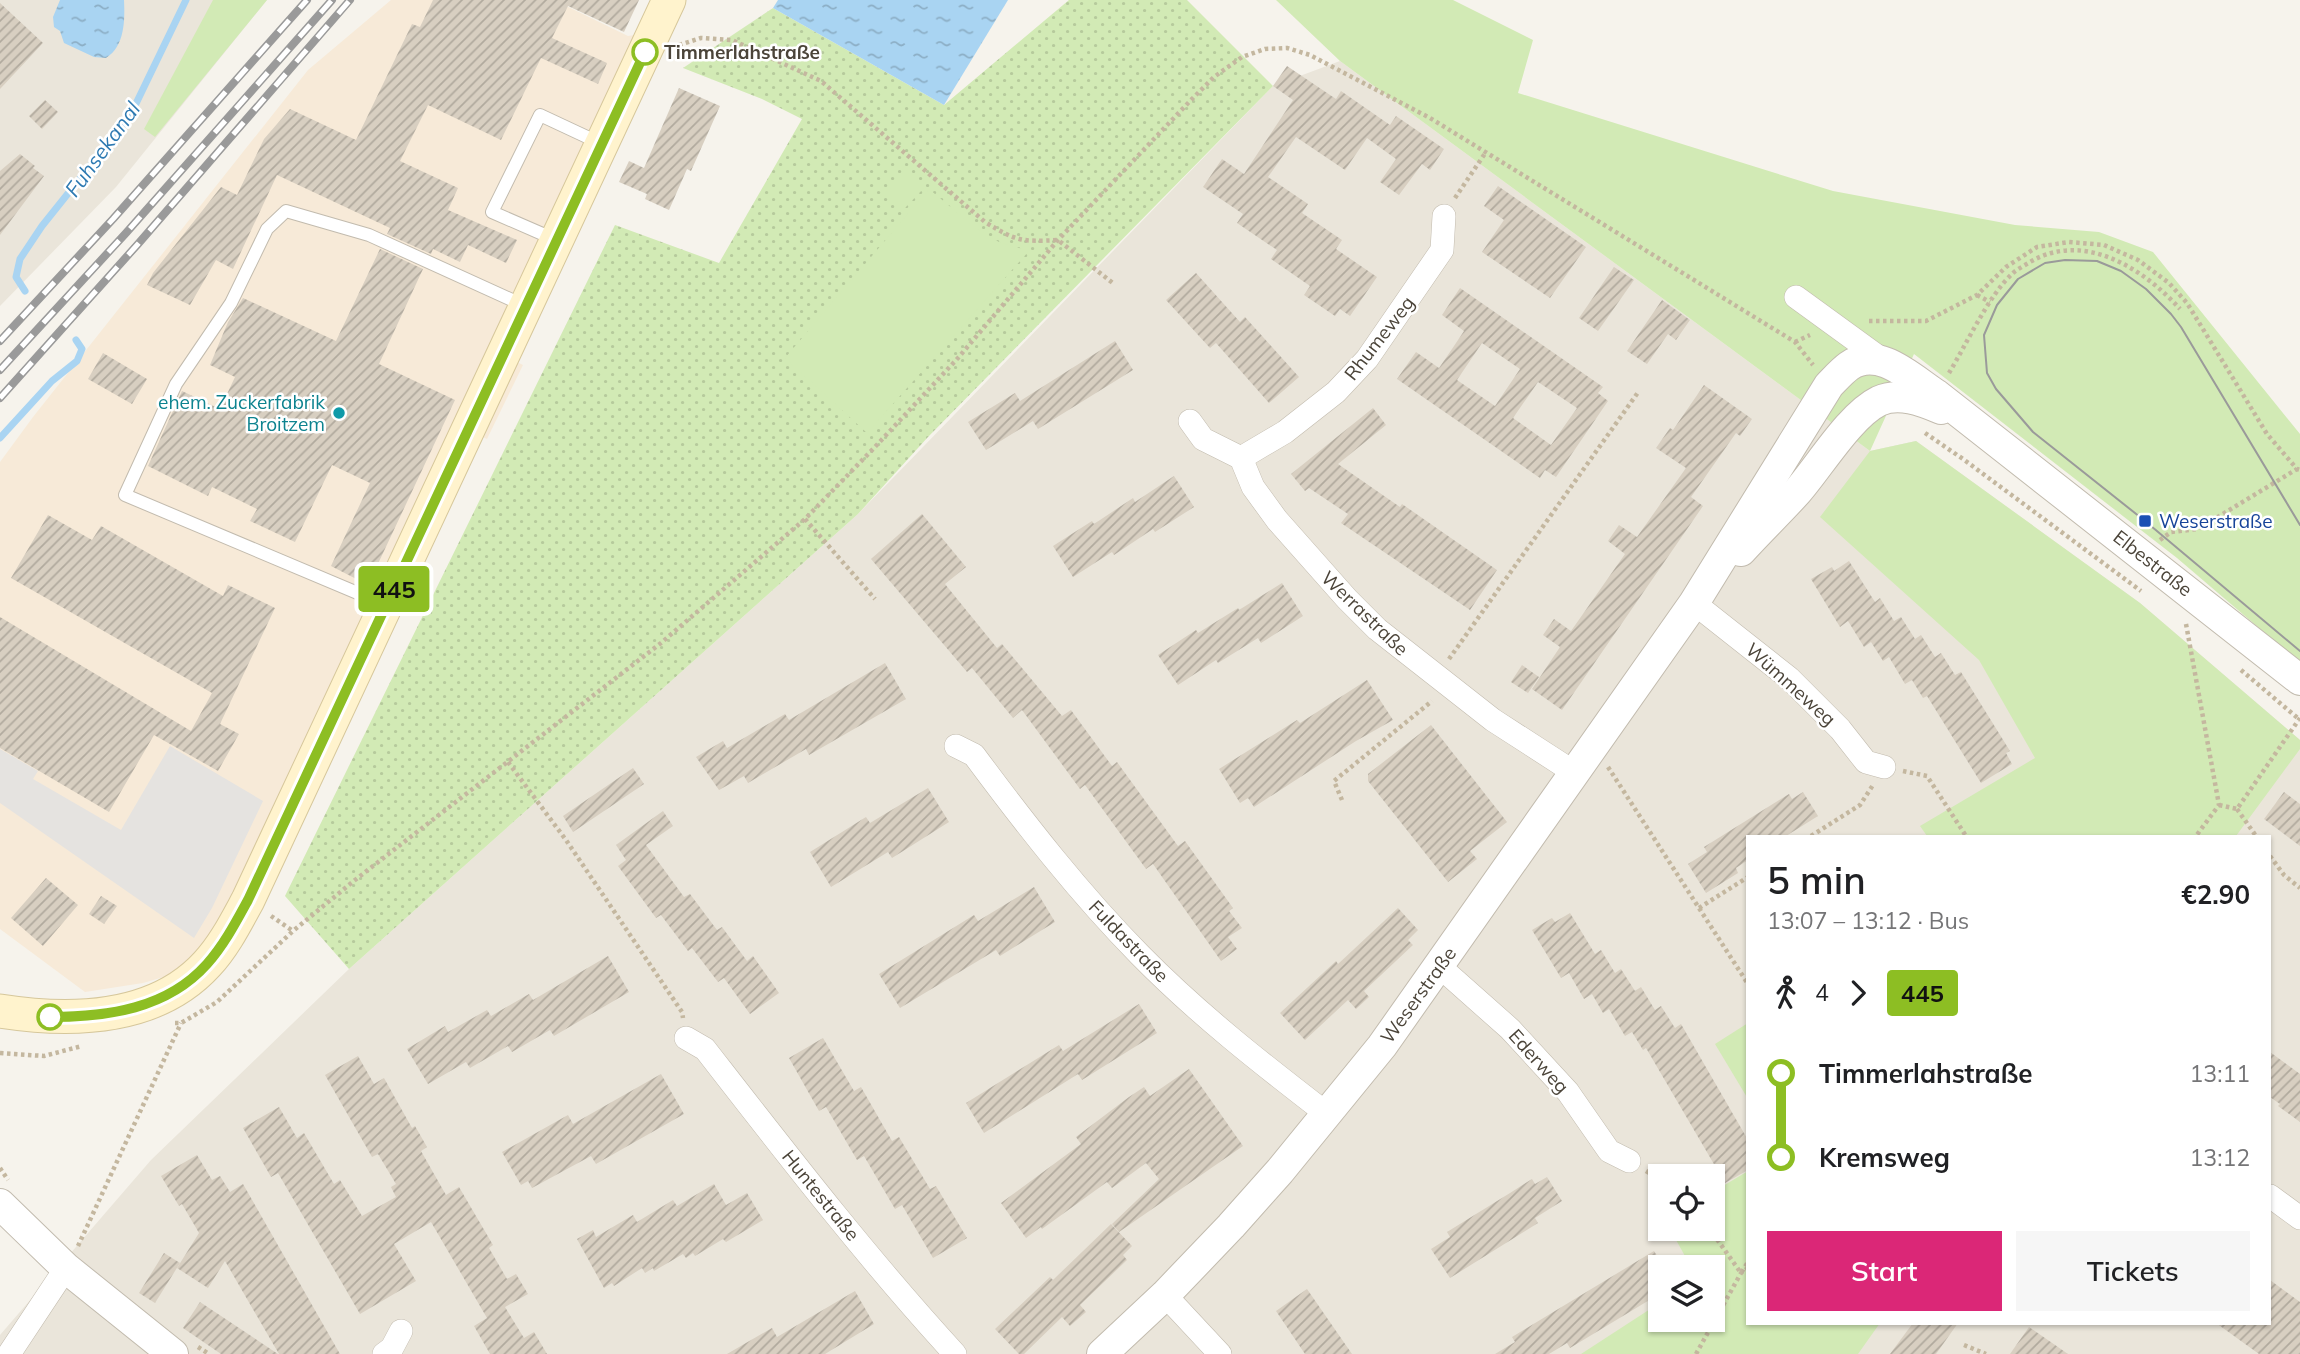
<!DOCTYPE html>
<meta charset="utf-8">
<style>
:root{--surface:#fff;--page:#f6f6f6;--text:#202124;--muted:#757577;--accent:#db2777}
body{margin:0;font-family:Mulish,sans-serif;background:var(--page);color:var(--text);height:100vh;display:flex;flex-direction:column;font-size:26px;white-space:nowrap}
*{box-sizing:border-box;margin:0}
p{font-size:23px;color:var(--muted)}
.icon{flex:none;width:38px;height:38px;fill:none;stroke:currentColor;stroke-width:2;stroke-linecap:round;stroke-linejoin:round}
.map{position:relative;flex:1;overflow:hidden}
.drawer{position:absolute;left:1746px;top:835px;width:525px;height:490px;display:flex;flex-direction:column;background:var(--surface);border-radius:0px;box-shadow:0 2px 5px #0004}
.drawer>*{flex:none}
.badge{padding:0 14px;border-radius:5px;font-size:24px;line-height:46px}
.buttons{position:absolute;left:1648px;top:1164px;display:grid;gap:14px}
.buttons a{display:grid;place-items:center;width:77px;height:77px;border-radius:0px;background:var(--surface);box-shadow:0 2px 5px #0004;font-size:35px}
.map>.badge{position:absolute;translate:-50% -50%;box-shadow:0 0 0 4px #fff}
.legs{display:flex;align-items:center;gap:10px;height:77px;padding:0 21px;font-size:23px}
.legs p{margin-inline-start:auto}
.overview{display:flex;align-items:center;justify-content:space-between;height:119px;padding:0 21px}
h1{font-size:38px;font-weight:600;line-height:52px}
.action{display:flex;gap:14px;margin-top:auto;padding:14px 21px}
.action a{flex:1;height:80px;border-radius:0px;background:var(--accent);color:#fff;font-size:28px;font-weight:600;line-height:80px;text-align:center}
.action a+a{background:var(--page);color:var(--text)}
ul{padding:0 21px;list-style:none}
li{display:flex;align-items:center;gap:24px;height:84px;font-size:26px}
li i{display:grid;place-items:center;width:10px;height:100%;margin:0 9px;background:currentColor}
li i::after{content:'';width:18px;height:18px;margin:-9px;border:5px solid;border-radius:50%;background:var(--surface)}
li p{margin-inline-start:auto}
li:first-child i{background:linear-gradient(#0000 50%,currentColor 0)}
li:last-child i{background:linear-gradient(currentColor 50%,#0000 0)}
.map>svg:first-child{display:block}
</style>
<div class="map">
<svg width="2300" height="1354" viewBox="0 0 2300 1354">
<defs>
<pattern id="grass-dots" width="8" height="8" patternUnits="userSpaceOnUse" patternTransform="scale(1.75)"><rect width="8" height="8" fill="#d2eab5"/><path d="M2 2h.1M6 6h.1" fill="none" stroke="#b6ca9c" stroke-width="1.8" stroke-linecap="round"/></pattern>
<pattern id="water-ripples" width="26" height="14" patternUnits="userSpaceOnUse" patternTransform="scale(1.75)"><rect width="26" height="14" fill="#a9d4f2"/><path d="M2 4q2-2 4 0t4 0M15 11q2-2 4 0t4 0" fill="none" stroke="#8caec5"/></pattern>
<pattern id="building-hatch" width="6" height="6" patternUnits="userSpaceOnUse" patternTransform="scale(1.75)"><rect width="6" height="6" fill="#d8cfc1"/><path d="M-1 1l2-2M0 6l6-6M5 7l2-2" fill="none" stroke="#b1aa9e"/></pattern>
</defs>
<rect width="100%" height="100%" fill="#f6f3ec"/>
<g fill="#eae5da" fill-rule="evenodd">
<polygon points="0,0 267,0 116,187 0,306"/>
<path d="M 1340,61 L 1870,451 L 1916,441 L 2140,603 L 2300,740 L 2300,1354 L 0,1354 L 0,1335 L 151,1160 L 349,969 L 858,514 L 1273,86 ZM 1748,836 L 2270,836 L 2270,1323 L 1748,1323 ZM 1661,1176 L 1713,1176 L 1713,1228 L 1661,1228 ZM 1661,1267 L 1713,1267 L 1713,1320 L 1661,1320 Z"/>
</g>
<polygon fill="#f7ead8" points="391,0 554,0 628,36 654,32 503,355 523,365 487,439 468,430 208,964 143,983 85,992 0,929 0,462 33,417 308,70"/>
<polygon fill="url(#grass-dots)" points="1069,0 1187,0 1273,86 928,437 858,514 349,969 285,896 615,225 719,263 802,119 762,99 683,68 773,8 944,105"/>
<g fill="#d2eab5">
<polygon points="213,0 267,0 155,137 144,129"/>
<polygon points="1276,0 1453,0 1533,40 1518,93 1833,191 2015,225 2099,232 2153,252 2300,434 2300,663 2177,558 1914,354 1870,451 1916,441 2140,603 2300,740 2300,749 2236,836 1927,836 1920,826 2035,758 1979,660 1820,517 1870,451 1340,61"/>
<polygon points="905,171 924,188 905,208 886,191"/>
<polygon points="929,189 977,229 999,242 1029,251 867,433 785,358"/>
<polygon points="1748,1023 1748,1099 1715,1044"/>
<polygon points="1748,1171 1748,1323 1880,1323 1858,1354 1581,1354 1661,1302 1661,1320 1713,1320 1713,1267 1691,1267 1670,1229 1713,1228 1713,1192"/>
</g>
<polygon fill="#e5e3e0" points="170,746 263,801 212,908 194,938 0,803 0,749 38,771 33,779 121,830"/>
<g fill="url(#water-ripples)">
<path d="M 60,0 L 124,0 C 125,20 125,46 106,58 L 94,57 L 64,43 L 60,31 L 54,27 L 53,17 Z"/>
<polygon points="778,0 1008,0 944,105 773,8"/>
</g>
<g fill="none" stroke-linecap="round" stroke-linejoin="round">
<g stroke="#a9d4f2" stroke-width="7">
<polyline points="25,291 16,277 20,259 42,226 130,116 186,0"/>
<polyline points="0,438 52,381 77,361 82,349 76,340"/>
</g>
</g>
<g fill="url(#building-hatch)" fill-rule="evenodd">
<polygon points="433,0 639,0 624,32 568,6 552,38 607,63 598,84 541,58 501,140 428,105 400,161 458,188 448,210 517,240 506,263 468,245 460,262 433,249 431,254 387,234 390,228 277,175 233,269 216,260 190,305 147,285 153,273 221,187 237,195 264,139 290,109 356,140 412,24 420,27"/>
<polygon points="0,3 43,43 0,89"/>
<polygon points="1287,66 1336,99 1341,91 1390,125 1396,116 1444,149 1430,170 1422,164 1399,195 1380,182 1396,159 1367,138 1345,170 1296,137 1268,177 1308,204 1302,213 1342,240 1336,249 1377,277 1350,316 1340,309 1335,316 1304,295 1310,286 1271,259 1277,250 1237,223 1243,214 1203,187 1222,159 1244,174 1293,100 1273,86"/>
<polygon points="679,88 720,106 691,171 687,169 669,210 645,199 647,194 619,182 629,161 644,168"/>
<polygon points="45,100 58,112 42,129 29,116"/>
<polygon points="20,154 35,166 33,168 44,176 0,235 0,171"/>
<polygon points="1498,186 1586,247 1550,298 1482,252 1504,220 1484,206"/>
<polygon points="380,249 423,269 379,364 455,400 368,585 331,566 370,483 332,465 295,542 250,521 257,509 212,487 208,496 148,466 182,391 220,409 235,377 210,365 228,322 243,298 336,341"/>
<polygon points="1614,267 1634,280 1598,331 1579,318"/>
<polygon points="1196,273 1240,322 1245,317 1299,377 1269,403 1216,343 1210,348 1166,300"/>
<path d="M 1460,288 L 1603,387 L 1598,393 L 1608,401 L 1556,477 L 1545,470 L 1540,478 L 1397,379 L 1416,352 L 1439,368 L 1452,349 L 1464,331 L 1442,315 ZM 1482,343 L 1520,369 L 1495,406 L 1457,380 ZM 1538,382 L 1577,408 L 1551,445 L 1513,418 Z"/>
<polygon points="1662,300 1690,320 1676,340 1668,334 1647,364 1627,351"/>
<polygon points="1115,341 1133,370 1038,429 1033,421 986,450 968,422 1015,393 1020,401"/>
<polygon points="103,353 147,379 132,404 88,379"/>
<polygon points="1704,385 1752,419 1740,436 1736,433 1691,497 1703,506 1562,710 1532,689 1560,647 1543,635 1554,619 1571,631 1625,554 1608,541 1619,525 1637,537 1686,468 1656,448 1670,428 1673,430"/>
<polygon points="1373,408 1386,425 1338,464 1400,507 1402,504 1497,570 1470,610 1341,523 1348,514 1309,488 1305,491 1291,474"/>
<polygon points="1174,476 1194,507 1155,532 1153,529 1114,555 1112,552 1073,577 1053,546 1092,521 1094,524 1133,498 1135,502"/>
<polygon points="922,514 966,567 945,584 997,648 1002,644 1062,716 1071,710 1112,766 1117,762 1178,846 1185,841 1233,908 1229,911 1242,928 1228,937 1237,949 1221,961 1153,864 1146,869 1085,785 1080,789 1022,710 1013,718 972,668 967,672 871,559"/>
<polygon points="48,515 92,540 101,526 223,596 228,585 275,608 220,724 239,734 218,771 154,735 109,812 0,748 0,617 191,731 212,693 11,578"/>
<polygon points="1849,561 1875,602 1880,598 1894,621 1901,617 1915,639 1921,635 1935,657 1941,653 1955,675 1961,672 2010,751 2006,753 2012,764 1981,783 1927,696 1923,698 1912,680 1905,684 1889,657 1883,661 1871,642 1864,647 1848,621 1840,627 1811,579 1832,567 1834,571"/>
<polygon points="1282,583 1303,616 1261,643 1258,638 1218,663 1216,660 1178,685 1158,655 1196,630 1198,633 1238,608 1239,610"/>
<polygon points="885,663 906,699 809,755 806,749 748,783 744,776 719,790 696,757 723,741 727,748 785,714 789,720"/>
<polygon points="1522,665 1539,677 1528,693 1511,682"/>
<polygon points="1367,680 1393,720 1356,741 1254,807 1248,798 1240,803 1219,769 1297,720 1300,723"/>
<polygon points="1431,725 1507,822 1470,851 1477,859 1448,882 1368,781 1368,774"/>
<polygon points="633,768 644,784 573,832 563,816"/>
<polygon points="928,788 949,822 892,858 888,852 831,887 810,852 866,817 870,823"/>
<polygon points="1803,792 1818,816 1786,836 1748,836 1748,860 1736,868 1738,873 1706,893 1688,864 1707,852 1704,847 1789,794 1792,799"/>
<polygon points="2284,792 2300,804 2300,846 2264,819"/>
<polygon points="663,811 673,826 646,845 684,897 690,894 717,930 722,927 747,961 753,956 779,993 750,1014 724,978 718,982 692,948 688,951 661,915 656,918 618,866 626,860 616,845"/>
<polygon points="46,878 78,905 43,946 11,918"/>
<polygon points="1034,887 1055,922 1000,956 996,950 900,1008 879,974 974,915 978,921"/>
<polygon points="101,896 117,906 104,924 89,914"/>
<polygon points="1398,908 1418,930 1408,940 1413,945 1364,991 1369,997 1356,1009 1348,1000 1305,1040 1280,1013 1336,961 1338,964"/>
<polygon points="1570,913 1595,954 1601,950 1615,973 1621,969 1635,991 1641,987 1655,1010 1661,1006 1675,1028 1681,1024 1748,1140 1748,1170 1725,1183 1646,1048 1643,1050 1632,1032 1625,1036 1609,1009 1603,1013 1592,994 1584,999 1569,973 1561,978 1532,930 1552,918 1555,922"/>
<polygon points="608,956 629,992 554,1036 550,1030 512,1052 508,1046 470,1068 466,1062 428,1084 407,1049 445,1026 448,1032 487,1010 491,1016 529,994 533,1000"/>
<polygon points="1139,1004 1157,1033 1082,1080 1078,1074 984,1133 966,1103 1059,1045 1063,1051"/>
<polygon points="823,1038 854,1091 861,1087 892,1141 899,1137 930,1189 936,1186 967,1238 933,1258 902,1205 895,1209 864,1156 857,1160 826,1107 819,1111 789,1058"/>
<polygon points="2270,1052 2300,1074 2300,1122 2278,1106 2280,1104 2270,1097"/>
<polygon points="358,1056 374,1084 384,1078 412,1128 415,1126 427,1147 421,1151 446,1195 459,1187 493,1245 489,1248 507,1279 516,1274 528,1294 505,1307 524,1338 534,1332 547,1354 490,1354 474,1326 487,1318 431,1222 394,1244 416,1281 360,1314 278,1173 271,1177 243,1128 279,1107 297,1138 304,1133 334,1184 340,1180 362,1216 396,1197 391,1187 396,1184 378,1154 372,1157 325,1075"/>
<polygon points="1189,1069 1243,1146 1119,1232 1112,1224 1159,1179 1146,1163 1112,1188 1107,1182 1042,1229 1041,1227 1026,1238 1001,1203 1081,1144 1076,1137 1129,1097 1144,1087 1150,1096"/>
<polygon points="661,1074 684,1114 596,1164 591,1156 532,1188 528,1181 521,1185 502,1152 568,1115 573,1124"/>
<polygon points="197,1155 212,1180 220,1176 230,1192 243,1184 340,1354 279,1354 225,1261 208,1288 177,1268 199,1233 182,1204 179,1206 161,1176"/>
<polygon points="1547,1177 1562,1201 1535,1218 1538,1223 1450,1278 1431,1249 1450,1237 1447,1232 1510,1193 1532,1179 1535,1184"/>
<polygon points="714,1184 726,1205 747,1193 763,1220 726,1242 723,1239 695,1256 693,1253 686,1258 683,1254 654,1271 653,1268 645,1273 642,1268 614,1286 612,1283 604,1288 577,1239 593,1230 596,1237 633,1215 637,1222 673,1200 677,1206"/>
<polygon points="1111,1224 1132,1246 1123,1255 1127,1260 1080,1305 1086,1312 1070,1326 1062,1317 1024,1354 1019,1354 995,1329 1050,1277 1053,1280"/>
<polygon points="1654,1251 1661,1262 1661,1293 1570,1348 1567,1343 1549,1354 1495,1354 1515,1342 1512,1337"/>
<polygon points="164,1253 180,1263 155,1303 139,1293"/>
<polygon points="2270,1280 2300,1302 2300,1354 2259,1354 2216,1323 2270,1323"/>
<polygon points="1307,1289 1352,1354 1305,1354 1276,1311"/>
<polygon points="855,1291 874,1324 825,1354 727,1354 772,1328 777,1337"/>
<polygon points="200,1302 278,1354 221,1354 183,1328"/>
<polygon points="1913,1323 1958,1323 1936,1354 1890,1354"/>
<polygon points="2029,1327 2068,1354 2010,1354"/>
</g>
<g fill="none" stroke-linecap="round" stroke-linejoin="round">
<defs>
<g id="service">
<polyline points="554,239 492,212 540,115 602,144"/>
<polyline points="386,605 125,495 176,384 231,303 267,229 286,211 369,235 523,305"/>
</g>
<g id="minor">
<polyline points="1796,297 1884,361"/>
<polyline points="1190,421 1203,439 1241,458 1253,487 1277,520 1347,599 1377,629 1493,720 1575,773"/>
<polyline points="1241,458 1285,432 1336,392 1367,359 1442,250 1444,216"/>
<polyline points="1694,603 1789,678 1840,729 1866,762 1884,767"/>
<path d="M 956,746 L 974,755 C 1026,825 1079,893 1140,955 C 1198,1014 1262,1064 1327,1114"/>
<polyline points="1439,966 1510,1029 1568,1092 1609,1151 1629,1161"/>
<path d="M 686,1038 L 705,1049 C 786,1153 866,1257 955,1354"/>
<polyline points="2270,1196 2300,1218"/>
<polyline points="1165,1295 1220,1354"/>
<polyline points="9,1354 66,1268"/>
<polyline points="384,1354 392,1348 401,1331"/>
</g>
<g id="tertiary">
<path d="M 1741,551 C 1759,531 1779,512 1797,492 C 1819,467 1850,415 1879,401 C 1899,392 1922,401 1941,409"/>
<polyline points="0,1204 66,1268 173,1354"/>
<path d="M 1102,1354 L 1165,1295 L 1231,1226 L 1280,1171 L 1382,1046 L 1694,603 L 1829,385 C 1835,379 1842,371 1849,366 C 1879,345 1912,379 1937,395 L 2300,680"/>
</g>
<path id="secondary" d="M 0,1011 C 71,1022 155,1021 207,964 C 224,946 236,922 248,900 L 669,0"/>
</defs>
<use href="#service" stroke="#c2bbae" stroke-width="14"/>
<use href="#minor" stroke="#c2bbae" stroke-width="24"/>
<use href="#tertiary" stroke="#c2bbae" stroke-width="32"/>
<use href="#secondary" stroke="#d6c79b" stroke-width="35"/>
<g stroke="#c4b79f" stroke-width="4.5" stroke-dasharray="3.5 3.5" stroke-linecap="butt">
<path d="M 679,45 L 701,38 L 732,40 L 821,81 L 985,222 C 1016,241 1021,242 1058,240 L 1114,284"/>
<polyline points="1455,198 1486,152"/>
<polyline points="1977,295 1990,302"/>
<polyline points="1869,321 1926,321 1977,295 2006,267 2037,247 2069,242 2104,245 2138,260 2169,283 2187,303 2267,434 2297,469 2300,470"/>
<polyline points="1795,342 1810,335"/>
<path d="M 1949,373 C 1966,345 1989,295 2012,274 C 2017,269 2024,266 2030,262 C 2084,230 2144,269 2180,309"/>
<polyline points="1925,433 1963,459 2141,591"/>
<polyline points="805,519 875,599"/>
<polyline points="2160,540 2171,532 2198,529 2297,469"/>
<polyline points="2186,624 2219,805 2196,836"/>
<polyline points="1449,659 1639,391"/>
<polyline points="2241,670 2300,720"/>
<polyline points="508,762 566,840 682,1012 683,1018"/>
<polyline points="1608,767 1748,984"/>
<polyline points="1903,771 1927,776 1966,836"/>
<polyline points="1342,800 1334,781 1432,701"/>
<polyline points="2219,805 2237,809 2300,718"/>
<polyline points="2237,809 2256,836"/>
<polyline points="1811,836 1860,805 1873,785"/>
<polyline points="2270,856 2284,875 2300,888"/>
<polyline points="1699,908 1748,877"/>
<polyline points="271,916 293,931"/>
<polyline points="175,1023 181,1023 217,1002 293,931 355,880 661,643 805,519 874,448 958,358 1058,240 1190,101 1214,77 1242,57 1265,49 1287,48 1310,55 1430,118 1795,342 1813,365"/>
<polyline points="0,1053 44,1056 82,1046"/>
<polyline points="0,1168 8,1180"/>
<polyline points="1646,1171 1661,1180"/>
<polyline points="1709,1228 1741,1273 1748,1262"/>
<polyline points="78,1246 181,1023"/>
<polyline points="1964,1345 1986,1354"/>
<polyline points="198,1347 209,1354"/>
<polyline points="1696,1354 1741,1273 1748,1268"/>
</g>
<use href="#service" stroke="#fff" stroke-width="12"/>
<use href="#minor" stroke="#fff" stroke-width="23"/>
<use href="#tertiary" stroke="#fff" stroke-width="30"/>
<use href="#secondary" stroke="#fff3cd" stroke-width="33"/>
<polyline stroke="#9a9a9a" stroke-width="2" points="2300,525 2181,327 2171,314 2146,289 2121,271 2097,261 2065,260 2045,263 2018,279 1997,305 1984,335 1987,373 1996,389 2033,432 2145,521 2300,651"/>
<defs>
<g id="rail">
<polyline points="0,341 113,219 307,0"/>
<polyline points="0,370 126,233 332,0"/>
<polyline points="0,398 138,244 350,0"/>
</g>
</defs>
<use href="#rail" stroke="#9a9a9a" stroke-width="8"/>
<use href="#rail" stroke="#fff" stroke-width="5" stroke-dasharray="16" stroke-linecap="butt"/>
</g>
<g fill="none" stroke-linecap="round" stroke-linejoin="round">
<defs>
<path id="line-1" d="M 50,1017 C 107,1017 167,1009 207,964 C 224,945 236,922 248,900 L 645,52"/>
</defs>
<use href="#line-1" stroke="#fff" stroke-width="16"/>
<use href="#line-1" stroke="#8dbe23" stroke-width="10"/>
</g>
<g fill="#fff" stroke="#8dbe23" stroke-width="3.5">
<circle cx="645" cy="52" r="12"/>
<circle cx="50" cy="1017" r="12"/>
</g>
<circle fill="#0f9aa8" stroke="#fff" stroke-width="2.5" cx="339" cy="413" r="7"/>
<rect fill="#1a4fb4" stroke="#fff" stroke-width="2.5" x="2138" y="514" width="14" height="14" rx="3.5"/>
<g text-anchor="middle" dominant-baseline="central" stroke-width="5" stroke-linejoin="round" paint-order="stroke">
<g font-size="19" font-weight="bold" fill="#4b4439" stroke="#fff" text-anchor="start">
<text x="664" y="52">Timmerlahstraße</text>
</g>
<g font-size="19" fill="#4b4439" stroke="#fff">
<text transform="translate(1379 338) rotate(-52)">Rhumeweg</text>
<text transform="translate(2153 563) rotate(38)">Elbestraße</text>
<text transform="translate(1365 613) rotate(44)">Werrastraße</text>
<text transform="translate(1791 684) rotate(42)">Wümmeweg</text>
<text transform="translate(1129 941) rotate(46)">Fuldastraße</text>
<text transform="translate(1418 995) rotate(-54)">Weserstraße</text>
<text transform="translate(1539 1061) rotate(48)">Ederweg</text>
<text transform="translate(821 1195) rotate(51)">Huntestraße</text>
</g>
<g font-size="19" fill="#0d838f" stroke="#fff" text-anchor="end">
<text x="325" y="402">ehem. Zuckerfabrik<tspan x="325" dy="22">Broitzem</tspan></text>
</g>
<g font-size="19" fill="#164399" stroke="#fff" text-anchor="start">
<text x="2159" y="521">Weserstraße</text>
</g>
<g font-size="21" font-style="italic" fill="#2e7ab2" stroke="#fff">
<text transform="translate(102 149) rotate(-54)">Fuhsekanal</text>
</g>
</g>
</svg>
<div class="buttons">
<a><svg class="icon" aria-label="locate" viewBox="0 0 24 24"><circle cx="12" cy="12" r="6"/><path d="M12 2v4M12 18v4M2 12h4M18 12h4"/></svg></a>
<a><svg class="icon" aria-label="layers" viewBox="0 0 24 24"><path d="M12 4l9 5-9 5-9-5zM3 14l9 5 9-5"/></svg></a>
</div>
<b class="badge" style="left:394px;top:589px;background:#8dbe23;color:#111">445</b>
<section class="drawer">
<div class="overview"><div><h1>5 min</h1><p>13:07 – 13:12 · Bus</p></div><b>€2.90</b></div>
<div class="legs"><svg class="icon" aria-label="walk" viewBox="0 0 24 24"><circle cx="13" cy="4" r="2"/><path d="M13 8l-2 6 4 7M11 14l-3 7M7 12l3-4h3l4 4"/></svg>4<svg class="icon" aria-label="forward" viewBox="0 0 24 24"><path d="M9 5l7 7-7 7"/></svg><b class="badge" style="background:#8dbe23;color:#111">445</b></div>
<ul>
<li><i style="color:#8dbe23"></i><b>Timmerlahstraße</b><p>13:11</p></li>
<li><i style="color:#8dbe23"></i><b>Kremsweg</b><p>13:12</p></li>
</ul>
<div class="action"><a>Start</a><a>Tickets</a></div>
</section>
</div>
